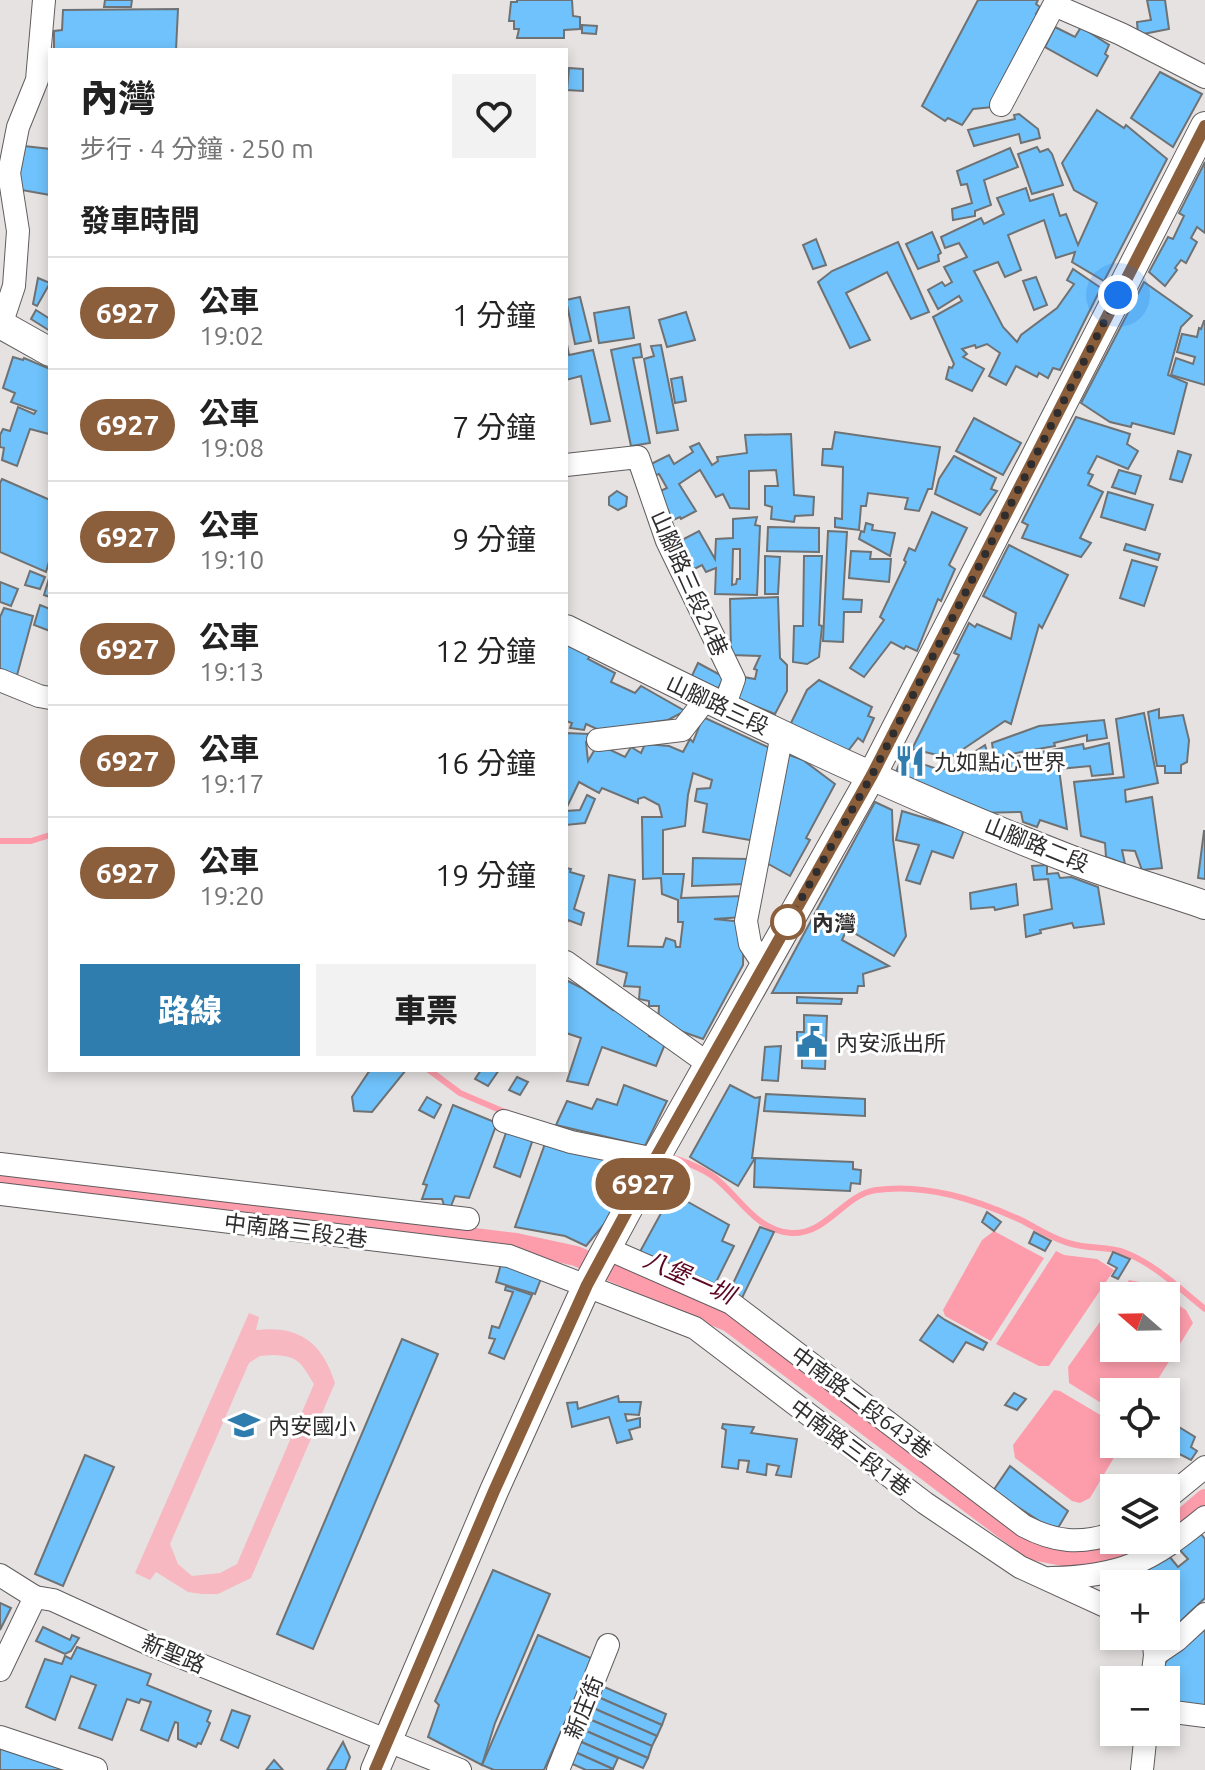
<!DOCTYPE html>
<html lang="zh-TW">
<meta charset="utf-8">
<style>
:root{--surface:#fff;--page:#f2f2f2;--text:#222;--muted:#767676;--line:#e0e0e0;--accent:#2f7daf}
body{margin:0;font-family:Ubuntu,"Noto Sans TC",sans-serif;background:var(--page);color:var(--text);height:100vh;display:flex;flex-direction:column;font-size:30px;white-space:nowrap}
*{box-sizing:border-box;margin:0}
p{font-size:26px;color:var(--muted)}
.icon{flex:none;width:44px;height:44px;fill:none;stroke:currentColor;stroke-width:2;stroke-linecap:round;stroke-linejoin:round}
.map{position:relative;flex:1;overflow:hidden}
.side{position:absolute;left:48px;top:48px;width:520px;height:1024px;display:flex;flex-direction:column;background:var(--surface);border-radius:0px;box-shadow:0 4px 12px #0003}
.side>*{flex:none}
.badge{padding:0 16px;border-radius:26px;font-size:28px;line-height:52px}
.needle{width:52px;rotate:290deg}
.controls{position:absolute;left:1100px;top:1282px;display:grid;gap:16px}
.controls a{display:grid;place-items:center;width:80px;height:80px;border-radius:0px;background:var(--surface);box-shadow:0 4px 12px #0003;font-size:40px}
.you{position:absolute;width:40px;height:40px;margin:-20px;border:6px solid #fff;border-radius:50%;background:#1a73e8;box-shadow:0 0 0 12px #1a73e833}
.map>.badge{position:absolute;translate:-50% -50%;box-shadow:0 0 0 4px #fff}
h2{padding:0 32px;font-size:30px;line-height:72px}
.round{display:grid;place-items:center;flex:none;width:84px;height:84px;border-radius:0px;background:var(--page)}
.overview{display:flex;align-items:center;justify-content:space-between;height:136px;padding:0 32px}
h1{font-size:38px;font-weight:800;line-height:60px}
.action{display:flex;gap:16px;margin-top:auto;padding:16px 32px}
.action a{flex:1;height:92px;border-radius:0px;background:var(--accent);color:#fff;font-size:32px;font-weight:800;line-height:92px;text-align:center}
.action a+a{background:var(--page);color:var(--text)}
ul{padding:0;list-style:none}
li{display:flex;align-items:center;gap:24px;height:112px;padding:0 32px;border-top:2px solid var(--line)}
li div{flex:1}
li b{display:block;font-size:30px}
li em{font-style:normal}
li .badge{min-width:88px;font-weight:700;text-align:center}
.map>svg:first-child{display:block}
</style>
<div class="map">
<svg width="1205" height="1770" viewBox="0 0 1205 1770">
<rect width="100%" height="100%" fill="#e6e2e2"/>
<path fill="#f7b8c1" fill-rule="evenodd" d="M 249,1313 L 259,1317 L 256,1330 C 299,1325 322,1342 335,1383 L 251,1578 L 218,1594 L 202,1594 L 188,1592 L 156,1572 L 150,1580 L 135,1573 ZM 273,1355 C 299,1356 301,1363 314,1384 L 237,1564 L 220,1573 L 192,1576 L 178,1564 L 170,1544 L 249,1363 L 260,1356 Z"/>
<g fill="#fd9dac">
<polygon points="994,1231 1044,1258 991,1341 945,1316 943,1310 982,1240"/>
<polygon points="1056,1251 1064,1255 1097,1259 1114,1270 1049,1366 1039,1366 996,1344"/>
<polygon points="1129,1280 1145,1283 1165,1296 1118,1296"/>
<polygon points="1166,1297 1186,1310 1193,1323 1150,1392 1114,1392 1114,1411 1069,1383 1068,1367 1114,1302 1114,1348 1166,1348"/>
<polygon points="1054,1390 1060,1391 1114,1423 1114,1444 1122,1444 1090,1498 1080,1503 1072,1501 1015,1458 1013,1445"/>
</g>
<g fill="none" stroke-linecap="round" stroke-linejoin="round">
<g stroke="#fd9dac" stroke-width="6">
<polyline points="0,841 31,841 50,835"/>
<polyline points="429,1070 460,1093 507,1113"/>
<path d="M 664,1155 C 681,1160 700,1167 714,1177 C 739,1196 756,1231 791,1233 C 827,1235 843,1195 876,1190 C 927,1183 977,1200 1023,1221 C 1038,1229 1055,1240 1072,1244 C 1089,1249 1110,1246 1126,1253 C 1156,1265 1180,1289 1205,1309"/>
</g>
<g stroke="#fd9dac" stroke-width="20">
<polyline points="0,1180 516,1243 576,1256 729,1322 1032,1550 1083,1560 1127,1549 1144,1540"/>
<polyline points="1166,1529 1176,1524 1205,1499"/>
</g>
</g>
<g fill="#6fc2fb" stroke="#6f7274" stroke-width="2" fill-rule="evenodd">
<polygon points="105,0 132,0 131,7 104,7"/>
<polygon points="517,0 572,0 573,16 580,17 580,29 564,30 564,38 517,38 519,29 514,29 514,21 509,21 511,2 517,2"/>
<polygon points="978,0 1038,0 1036,4 1040,7 1036,14 1043,18 993,107 973,109 962,125 948,118 945,121 922,106"/>
<polygon points="1147,0 1165,0 1169,29 1138,35 1137,22 1151,20"/>
<polygon points="178,9 176,50 54,50 54,31 62,30 63,10"/>
<polygon points="582,25 597,26 596,34 582,33"/>
<polygon points="1055,27 1075,37 1081,27 1109,45 1105,54 1108,56 1097,76 1045,47"/>
<polygon points="569,68 583,69 583,91 567,90"/>
<polygon points="1160,72 1202,94 1173,147 1131,118"/>
<polygon points="1097,110 1124,128 1126,125 1167,159 1104,281 1072,262 1075,252 1056,258 1044,220 1008,235 1021,270 1005,277 998,262 974,271 1003,327 1017,342 1021,335 1057,308 1074,284 1067,280 1073,269 1101,288 1060,370 1053,368 1048,378 1039,373 1037,377 1016,366 1006,385 989,376 1000,353 987,344 976,348 975,345 962,349 967,354 963,357 984,369 972,391 946,379 949,367 952,368 954,364 933,317 962,301 959,296 938,309 928,290 942,282 945,286 952,282 944,267 967,257 959,243 945,248 941,237 981,218 984,224 1004,214 997,198 1026,188 1030,201 1053,194 1060,216 1066,214 1078,245 1097,203 1074,190 1062,163"/>
<polygon points="1019,114 1038,129 1040,138 1021,143 1019,134 974,146 968,130 1015,119 1014,115"/>
<polygon points="24,146 50,149 50,195 16,189"/>
<polygon points="1037,147 1040,152 1048,149 1052,154 1063,185 1032,194 1018,154"/>
<polygon points="1010,148 1018,167 984,180 991,205 975,211 975,216 953,220 952,209 972,203 967,184 961,185 957,171"/>
<polygon points="1205,162 1205,233 1197,227 1191,238 1197,242 1186,263 1181,260 1175,268 1177,270 1165,286 1149,272 1168,237 1173,239 1184,216 1179,213"/>
<polygon points="932,232 941,253 938,255 939,261 918,269 906,244"/>
<polygon points="816,239 826,265 813,269 803,245"/>
<polygon points="898,242 929,312 911,319 887,272 846,293 870,340 850,348 818,282 832,271"/>
<polygon points="1036,277 1047,305 1034,310 1023,281"/>
<polygon points="38,278 50,283 37,306 33,304"/>
<polygon points="1144,282 1192,316 1181,327 1168,375 1187,383 1174,434 1132,423 1131,427 1110,422 1081,403"/>
<polygon points="580,297 591,341 575,344 566,300"/>
<polygon points="629,307 634,338 599,343 594,313"/>
<polygon points="36,310 50,319 50,331 31,319"/>
<polygon points="686,312 695,340 667,347 659,320"/>
<polygon points="1204,321 1205,321 1205,385 1171,375 1176,358 1193,364 1195,357 1177,352 1182,334 1197,337 1199,328 1201,329"/>
<polygon points="566,339 569,355 593,350 610,421 591,424 581,376 566,380"/>
<polygon points="640,344 642,357 633,358 650,443 631,446 611,350"/>
<polygon points="661,345 678,430 657,433 644,359 654,356 651,346"/>
<polygon points="13,357 23,360 24,358 50,369 50,432 49,434 30,429 17,466 2,460 4,448 0,447 0,435 3,429 10,431 18,407 34,414 36,411 11,402 15,393 3,388"/>
<polygon points="682,377 686,401 675,403 671,379"/>
<polygon points="1076,417 1130,434 1127,444 1138,451 1128,469 1097,456 1088,473 1093,475 1088,485 1103,492 1080,538 1091,543 1081,557 1022,538 1028,525 1022,522"/>
<polygon points="974,418 1021,443 1003,475 956,451"/>
<polygon points="835,432 940,447 932,489 928,489 919,511 905,509 908,498 868,493 866,506 861,506 859,530 835,527 835,518 842,519 843,467 822,465 823,449 832,449"/>
<polygon points="791,434 794,495 814,497 813,515 795,516 794,522 771,519 772,507 765,505 765,486 778,486 776,470 749,471 749,509 730,508 723,494 716,497 700,470 679,484 696,511 681,519 680,517 673,520 658,492 667,488 659,474 656,475 649,465 669,455 674,464 693,452 690,447 699,443 712,465 718,461 717,457 747,453 745,435"/>
<polygon points="1178,451 1191,455 1182,482 1170,479"/>
<polygon points="954,456 996,478 991,489 997,491 980,515 935,494 939,479"/>
<polygon points="1119,470 1141,476 1135,494 1112,487"/>
<polygon points="2,479 50,500 50,558 46,572 0,552 0,483"/>
<polygon points="617,491 627,497 626,506 618,510 609,505 609,497"/>
<polygon points="1108,492 1153,505 1145,530 1101,517"/>
<polygon points="932,512 967,528 949,565 955,569 941,601 938,599 917,651 906,646 904,649 891,642 864,677 850,668 884,620 880,617 906,562 904,560 909,548 915,551"/>
<path d="M 757,517 L 755,525 L 760,526 L 757,595 L 715,594 L 716,568 L 706,572 L 702,565 L 686,573 L 676,543 L 699,531 L 715,559 L 716,539 L 733,538 L 733,519 ZM 733,549 L 740,549 L 740,579 L 737,579 L 736,584 L 732,585 Z"/>
<polygon points="866,523 873,525 872,530 895,533 890,556 859,539 861,531 864,532"/>
<polygon points="768,527 819,528 819,552 767,551"/>
<polygon points="828,531 847,532 843,599 862,600 861,612 844,612 843,642 823,641"/>
<polygon points="1126,544 1160,554 1158,560 1124,550"/>
<polygon points="1009,545 1068,575 1042,628 1039,625 1011,724 1005,721 950,758 912,749 959,655 954,653 969,623 975,627 977,624 1011,639 1016,613 983,596"/>
<polygon points="851,551 871,552 870,559 891,559 889,582 849,578"/>
<polygon points="765,556 780,557 778,594 765,594"/>
<polygon points="804,556 822,556 819,625 822,626 819,657 807,664 793,662 794,626 803,626"/>
<polygon points="1132,560 1157,567 1144,606 1120,598"/>
<polygon points="30,571 45,577 40,589 25,585"/>
<polygon points="50,575 50,597 44,595"/>
<polygon points="0,582 18,589 11,606 0,602"/>
<polygon points="778,597 780,658 787,665 787,691 775,714 750,704 748,708 737,702 738,676 755,679 757,670 754,669 760,656 731,655 730,599"/>
<polygon points="40,605 50,609 50,631 34,625"/>
<polygon points="4,608 33,616 16,679 0,673 0,617"/>
<polygon points="569,645 591,655 588,659 615,673 611,682 635,693 641,686 685,711 668,720 599,730 586,724 584,730 570,728 572,723 566,721 566,646"/>
<polygon points="698,663 724,677 716,693 690,680"/>
<polygon points="819,680 872,707 868,716 874,718 863,742 858,738 848,751 790,725 807,690"/>
<polygon points="1159,709 1159,718 1183,715 1189,740 1187,762 1181,765 1181,773 1165,773 1165,766 1157,766 1148,712"/>
<polygon points="1144,713 1158,783 1125,790 1126,802 1152,797 1162,868 1142,870 1135,851 1122,850 1125,864 1106,857 1105,843 1081,836 1074,782 1124,777 1116,719"/>
<polygon points="703,717 772,749 756,841 703,832 707,804 695,801 697,789 710,788 712,780 693,773 688,795 685,826 663,830 663,874 684,874 681,898 744,896 743,917 714,919 744,922 743,965 703,1039 658,1023 659,1006 649,1006 649,1001 639,999 640,987 624,986 627,973 597,964 609,875 635,880 628,946 663,947 666,938 675,941 676,947 680,947 683,922 678,922 678,900 662,894 661,878 643,879 642,817 662,817 659,805 644,797 638,799 638,803 602,788 599,793 579,782 566,809 566,733 589,734 589,741 586,742 588,761 598,744 625,757 631,747 641,753 645,744 669,746 683,752 690,739 693,742"/>
<polygon points="1104,720 1107,738 1087,741 1087,735 1054,743 1055,746 994,757 992,743 1039,726"/>
<polygon points="1109,743 1113,774 1092,776 1090,766 1059,769 1067,829 1040,820 1037,827 1023,822 1021,812 980,813 894,777 902,757 940,770 968,764 969,771 979,769 976,751 985,745 990,762 1083,744 1084,749"/>
<polygon points="784,753 803,760 835,784 806,838 810,840 790,876 763,861"/>
<polygon points="587,795 595,799 585,823 566,825 566,811 580,810"/>
<polygon points="875,802 892,810 893,840 906,936 894,956 847,929 842,940 889,966 863,974 864,986 858,986 857,993 772,993"/>
<polygon points="902,811 964,830 953,858 932,851 920,884 906,880 919,845 896,840"/>
<polygon points="1204,831 1205,831 1205,879 1198,878"/>
<polygon points="693,858 749,859 745,884 692,886"/>
<polygon points="1047,865 1047,874 1058,873 1060,878 1071,877 1098,887 1104,924 1074,928 1072,923 1040,930 1041,933 1026,937 1024,915 1052,909 1048,879 1034,880 1032,866"/>
<polygon points="566,868 571,869 570,872 584,876 574,909 584,913 581,925 568,920 566,926"/>
<polygon points="1016,884 1018,905 995,910 994,907 971,909 970,893"/>
<polygon points="566,980 582,988 613,1010 615,1007 651,1032 649,1036 665,1044 656,1066 602,1047 588,1085 567,1081 581,1038 566,1033"/>
<polygon points="797,997 842,999 841,1004 797,1003"/>
<polygon points="804,1015 827,1016 825,1069 802,1068 802,1053 797,1053 797,1032 804,1032"/>
<polygon points="781,1046 778,1081 762,1080 765,1047"/>
<polygon points="370,1070 406,1070 372,1112 354,1111 352,1097"/>
<polygon points="481,1070 499,1070 488,1086 475,1079"/>
<polygon points="517,1077 528,1082 520,1095 509,1090"/>
<polygon points="624,1085 667,1101 645,1146 556,1125 567,1101 592,1109 597,1099 617,1105"/>
<polygon points="730,1085 755,1098 760,1097 752,1158 755,1158 738,1186 690,1157"/>
<polygon points="766,1094 865,1099 865,1116 764,1111"/>
<polygon points="427,1097 441,1105 434,1118 419,1110"/>
<polygon points="453,1105 497,1123 469,1198 455,1196 451,1206 444,1205 442,1199 422,1199 427,1185 423,1184"/>
<polygon points="507,1130 533,1139 520,1177 494,1167"/>
<polygon points="546,1141 636,1162 605,1223 586,1246 565,1236 515,1227"/>
<polygon points="755,1158 853,1162 853,1169 861,1170 860,1184 851,1183 850,1191 754,1187"/>
<polygon points="672,1193 729,1225 722,1241 734,1246 711,1292 636,1259"/>
<polygon points="987,1212 1001,1222 994,1231 982,1222"/>
<polygon points="760,1227 774,1232 741,1300 728,1294"/>
<polygon points="1034,1232 1051,1241 1045,1251 1029,1243"/>
<polygon points="1113,1252 1130,1259 1118,1279 1112,1276 1117,1268 1108,1263"/>
<polygon points="501,1264 542,1276 535,1294 496,1282"/>
<polygon points="506,1286 532,1295 504,1359 489,1353 495,1339 489,1338 492,1326 499,1328 513,1292 505,1290"/>
<polygon points="938,1315 945,1320 987,1343 983,1350 966,1342 953,1362 920,1340"/>
<polygon points="402,1339 438,1354 313,1649 277,1634"/>
<polygon points="1014,1393 1026,1399 1017,1410 1005,1405"/>
<polygon points="618,1396 619,1402 641,1402 639,1415 625,1414 627,1421 640,1418 640,1427 629,1430 632,1439 617,1443 609,1417 572,1427 567,1403 577,1402 578,1409"/>
<polygon points="1166,1419 1195,1437 1191,1447 1197,1451 1191,1460 1160,1444 1166,1444"/>
<polygon points="723,1424 754,1427 751,1433 797,1439 791,1477 776,1475 779,1466 767,1464 766,1475 747,1472 749,1461 739,1460 738,1469 722,1467 726,1430 722,1428"/>
<polygon points="85,1455 114,1467 63,1586 35,1574"/>
<polygon points="1010,1466 1068,1511 1058,1528 1041,1522 993,1491"/>
<polygon points="1201,1534 1205,1539 1205,1598 1167,1634 1166,1584 1115,1584 1131,1575 1134,1577 1165,1551 1178,1567 1188,1559 1177,1547"/>
<polygon points="493,1570 550,1594 495,1723 482,1765 428,1737 439,1705 435,1701"/>
<polygon points="0,1603 11,1608 0,1630"/>
<polygon points="1205,1623 1205,1712 1174,1707 1166,1700 1166,1680 1159,1680 1163,1667 1170,1655"/>
<polygon points="43,1627 70,1640 72,1635 79,1638 71,1651 65,1654 36,1641"/>
<polygon points="538,1635 593,1659 544,1770 494,1770 482,1765"/>
<polygon points="77,1647 151,1674 147,1685 211,1711 207,1721 210,1723 201,1744 198,1743 196,1747 178,1739 178,1723 175,1722 168,1741 141,1730 151,1702 141,1699 139,1703 127,1699 112,1740 79,1728 96,1685 71,1676 55,1720 26,1707 45,1659 62,1664 65,1656 71,1659"/>
<polygon points="602,1686 666,1714 662,1725 598,1697"/>
<polygon points="598,1697 662,1725 657,1736 593,1708"/>
<polygon points="593,1708 657,1736 652,1746 589,1719"/>
<polygon points="232,1710 250,1716 238,1748 221,1740"/>
<polygon points="589,1719 652,1746 648,1758 584,1730"/>
<polygon points="584,1730 648,1758 643,1768 579,1741"/>
<polygon points="579,1741 618,1758 613,1769 575,1752"/>
<polygon points="343,1742 350,1757 345,1770 327,1770"/>
<polygon points="0,1743 71,1770 0,1770"/>
<polygon points="575,1752 613,1769 613,1770 586,1770 570,1763"/>
<polygon points="274,1760 283,1770 266,1770"/>
</g>
<g fill="none" stroke-linecap="round" stroke-linejoin="round">
<defs>
<g id="minor">
<polyline points="1001,105 1054,5 1121,34 1205,77"/>
<polyline points="1,325 14,286 18,231 9,173 18,127 37,80 44,0"/>
<polyline points="566,465 638,457 667,541 734,679 724,707"/>
<polyline points="0,680 39,696 50,698"/>
<polyline points="598,740 682,730 706,699"/>
<polyline points="566,962 710,1065"/>
<polyline points="764,965 750,944 746,921 782,734"/>
<polyline points="504,1121 571,1142 655,1159"/>
<polyline points="0,1164 468,1219"/>
<polyline points="0,1194 509,1256 695,1328 925,1503 1020,1567 1114,1610"/>
<path d="M 608,1249 L 731,1303 L 1024,1526 C 1054,1542 1081,1545 1114,1533"/>
<polyline points="1166,1499 1205,1467"/>
<polyline points="0,1575 35,1597"/>
<path d="M 1051,1578 C 1121,1577 1152,1561 1205,1517"/>
<polyline points="1155,1655 1177,1640 1205,1614"/>
<polyline points="0,1670 35,1597 53,1600 156,1647 460,1770"/>
<polyline points="1152,1680 1155,1655 1153,1636"/>
<polyline points="1166,1711 1205,1716"/>
<polyline points="0,1737 96,1769"/>
<polyline points="558,1770 608,1645"/>
<polyline points="1142,1770 1146,1732"/>
</g>
<g id="major">
<polyline points="0,324 50,352"/>
<path d="M 566,629 C 730,711 896,792 1067,858 C 1112,876 1159,889 1205,905"/>
<polyline points="375,1770 494,1491 587,1285 655,1159 872,775 1205,126"/>
</g>
</defs>
<use href="#minor" stroke="#605c5d" stroke-width="24"/>
<use href="#major" stroke="#605c5d" stroke-width="30"/>
<use href="#minor" stroke="#fff" stroke-width="22"/>
<use href="#major" stroke="#fff" stroke-width="28"/>
</g>
<g fill="none" stroke-linecap="round" stroke-linejoin="round">
<defs>
<polyline id="line" points="375,1770 494,1491 587,1285 655,1159 872,775 1205,126"/>
</defs>
<use href="#line" stroke="#fff" stroke-width="18"/>
<use href="#line" stroke="#8b5e3c" stroke-width="12"/>
<polyline stroke="#2f2d2d" stroke-width="8" stroke-dasharray="0 14.4" points="788,922 872,775 1118,295"/>
</g>
<defs>
<symbol id="restaurant-bare" viewBox="-9 -9 18 18"><path d="M-5-6h1v4h1v-4h1v4h1v-4h1v5L-1.5 .5V6h-2V.5L-5-1ZM5-6V6H3V1.5H1.5Q1.5-4 5-6Z" fill="#2f7daf" stroke="#fff" stroke-width="2.5" paint-order="stroke"/></symbol>
<symbol id="civic-bare" viewBox="-9 -9 18 18"><path d="M-.6-6.5H3V-4.5H.6V-3L4-1V1h2V6H-6V1h2V-1L-.6-3ZM-1.2 2.5V6h2.4V2.5Z" fill="#2f7daf" stroke="#fff" stroke-width="2.5" paint-order="stroke"/></symbol>
<symbol id="school-bare" viewBox="-9 -9 18 18"><path d="M0-5L7-2L0 1L-7-2ZM-4 1L0 2.5L4 1V4Q0 6-4 4Z" fill="#2f7daf" stroke="#fff" stroke-width="2.5" paint-order="stroke"/></symbol>
</defs>
<g fill-rule="evenodd">
<use href="#restaurant-bare" x="888" y="739" width="44" height="44"/>
<use href="#civic-bare" x="790" y="1020" width="44" height="44"/>
<use href="#school-bare" x="222" y="1403" width="44" height="44"/>
</g>
<circle fill="#fff" stroke="#8b5e3c" stroke-width="4" cx="788" cy="922" r="16"/>
<g text-anchor="middle" dominant-baseline="central" stroke-width="6" stroke-linejoin="round" paint-order="stroke">
<g font-size="22" fill="#2f2d2d" stroke="#fff">
<text transform="translate(690 583) rotate(66)">山腳路三段24巷</text>
<text transform="translate(718 704) rotate(25)">山腳路三段</text>
<text transform="translate(1037 844) rotate(22)">山腳路二段</text>
<text transform="translate(296 1230) rotate(7)">中南路三段2巷</text>
<text transform="translate(862 1402) rotate(37)">中南路二段643巷</text>
<text transform="translate(851 1447) rotate(37)">中南路三段1巷</text>
<text transform="translate(174 1653) rotate(23)">新聖路</text>
<text transform="translate(583 1707) rotate(-68)">新庄街</text>
</g>
<g font-size="22" fill="#2f2d2d" stroke="#fff" text-anchor="start">
<text x="934" y="761">九如點心世界</text>
<text x="836" y="1042">內安派出所</text>
<text x="268" y="1425">內安國小</text>
</g>
<g font-size="22" font-weight="bold" fill="#2f2d2d" stroke="#fff" text-anchor="start">
<text x="812" y="922">內灣</text>
</g>
<g font-size="24" font-style="italic" fill="#5b0522" stroke="#fff">
<text transform="translate(689 1277) rotate(24)">八堡一圳</text>
</g>
</g>
</svg>
<div class="controls">
<a><svg class="needle" viewBox="-14 -14 28 28"><path d="M0-13l5 13h-10z" fill="#e53935"/><path d="M0 13l5-13h-10z" fill="#767676"/></svg></a>
<a><svg class="icon" aria-label="locate" viewBox="0 0 24 24"><circle cx="12" cy="12" r="6"/><path d="M12 2v4M12 18v4M2 12h4M18 12h4"/></svg></a>
<a><svg class="icon" aria-label="layers" viewBox="0 0 24 24"><path d="M12 4l9 5-9 5-9-5zM3 14l9 5 9-5"/></svg></a>
<a>+</a>
<a>−</a>
</div>
<div class="you" style="left:1118px;top:295px"></div>
<b class="badge" style="left:643px;top:1184px;background:#8b5e3c;color:#fff">6927</b>
<section class="side">
<div class="overview"><div><h1>內灣</h1><p>步行 · 4 分鐘 · 250 m</p></div><a class="round"><svg class="icon" aria-label="heart" viewBox="0 0 24 24"><path d="M12 20l-8-8c-3-5 5-10 8-4 3-6 11-1 8 4z"/></svg></a></div>
<h2>發車時間</h2>
<ul>
<li><span class="badge" style="background:#8b5e3c;color:#fff">6927</span><div><b>公車</b><p>19:02</p></div><em>1 分鐘</em></li>
<li><span class="badge" style="background:#8b5e3c;color:#fff">6927</span><div><b>公車</b><p>19:08</p></div><em>7 分鐘</em></li>
<li><span class="badge" style="background:#8b5e3c;color:#fff">6927</span><div><b>公車</b><p>19:10</p></div><em>9 分鐘</em></li>
<li><span class="badge" style="background:#8b5e3c;color:#fff">6927</span><div><b>公車</b><p>19:13</p></div><em>12 分鐘</em></li>
<li><span class="badge" style="background:#8b5e3c;color:#fff">6927</span><div><b>公車</b><p>19:17</p></div><em>16 分鐘</em></li>
<li><span class="badge" style="background:#8b5e3c;color:#fff">6927</span><div><b>公車</b><p>19:20</p></div><em>19 分鐘</em></li>
</ul>
<div class="action"><a>路線</a><a>車票</a></div>
</section>
</div>
